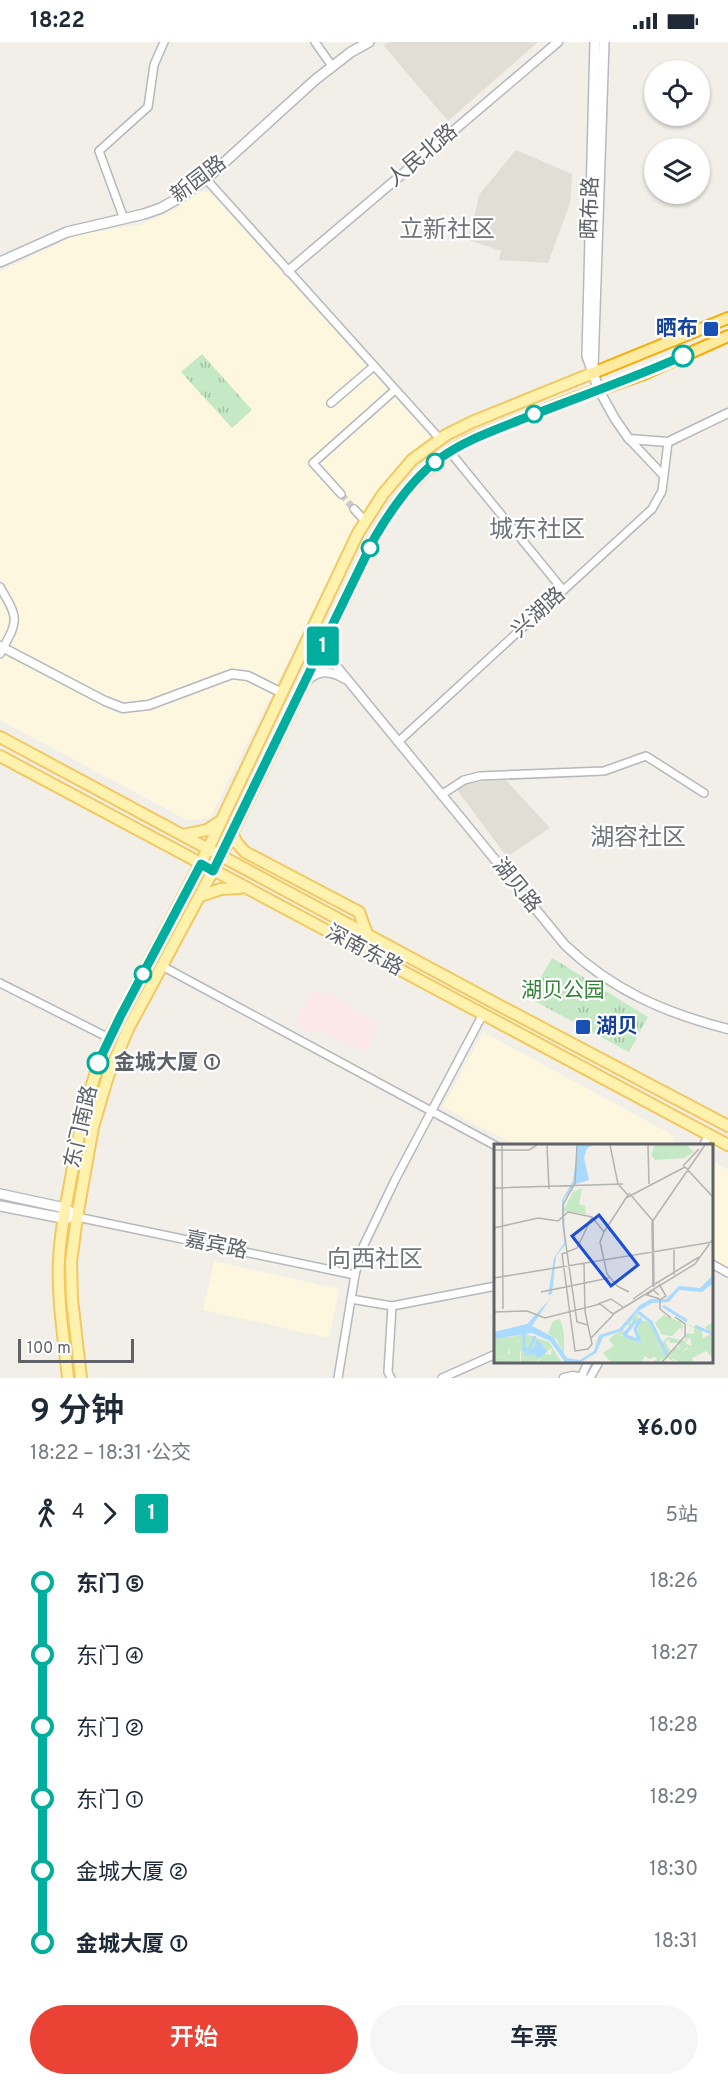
<!DOCTYPE html>
<html lang="zh">
<meta charset="utf-8">
<style>
:root{--surface:#fff;--page:#f6f6f7;--text:#1f2937;--muted:#747a83;--accent:#ea4335}
body{margin:0;font-family:Overpass,"Noto Sans SC",sans-serif;background:var(--page);color:var(--text);height:100vh;display:flex;flex-direction:column;font-size:22px;white-space:nowrap}
*{box-sizing:border-box;margin:0}
p{font-size:20px;color:var(--muted)}
.icon{flex:none;width:33px;height:33px;fill:none;stroke:currentColor;stroke-width:2;stroke-linecap:round;stroke-linejoin:round}
.map{position:relative;height:1336px;overflow:hidden}
.drawer{display:flex;flex-direction:column;background:var(--surface);flex:1}
.drawer>*{flex:none}
.badge{padding:0 12px;border-radius:4px;font-size:21px;line-height:39px}
.fabs{position:absolute;left:644px;top:18px;display:grid;gap:12px}
.fabs a{display:grid;place-items:center;width:66px;height:66px;border-radius:50%;background:var(--surface);box-shadow:0 2px 4px #0004;font-size:30px}
.scale{position:absolute;left:18px;bottom:15px;width:116px;box-sizing:border-box;padding-left:6px;border:3px solid #5f6368;border-top:0;font-size:16px;line-height:21px;white-space:nowrap;color:#5f6368;-webkit-text-stroke:4px #fff;paint-order:stroke}
.map>.badge{position:absolute;translate:-50% -50%;box-shadow:0 0 0 3px #fff}
.legs{display:flex;align-items:center;gap:9px;height:66px;padding:0 30px;font-size:20px}
.legs p{margin-inline-start:auto}
.head{display:flex;align-items:center;justify-content:space-between;height:102px;padding:0 30px}
h1{font-size:33px;font-weight:600;line-height:45px}
.action{display:flex;gap:12px;margin-top:auto;padding:12px 30px}
.action a{flex:1;height:69px;border-radius:36px;background:var(--accent);color:#fff;font-size:24px;font-weight:600;line-height:69px;text-align:center}
.action a+a{background:var(--page);color:var(--text)}
ul{padding:0 30px;list-style:none}
li{display:flex;align-items:center;gap:21px;height:72px;font-size:22px}
li i{display:grid;place-items:center;width:9px;height:100%;margin:0 8px;background:currentColor}
li i::after{content:'';width:15px;height:15px;margin:-8px;border:4px solid;border-radius:50%;background:var(--surface)}
li p{margin-inline-start:auto}
li:first-child i{background:linear-gradient(#0000 50%,currentColor 0)}
li:last-child i{background:linear-gradient(currentColor 50%,#0000 0)}
.status{display:flex;justify-content:space-between;align-items:center;height:42px;padding:0 30px;background:var(--surface);direction:ltr}
.status svg{height:16px;fill:currentColor}
.map>svg:first-child{display:block}
</style>
<div class="status"><b>18:22</b><svg viewBox="0 0 49 12"><path d="M0 12V9h3v3zM5 12V6h3v6zM10 12V3h3v9zM15 12V0h3v12zM26 1h20v11H26zM47 4h2v5h-2z"/></svg></div>
<div class="map">
<svg width="728" height="1336" viewBox="0 0 728 1336">
<defs>
<pattern id="park-tufts" width="24" height="20" patternUnits="userSpaceOnUse" patternTransform="scale(1.5)"><rect width="24" height="20" fill="#c5e8c5"/><path d="M3 7l-1-3M5 7V3M7 7l1-3M15 17l-1-3M17 17v-4M19 17l1-3" fill="none" stroke="#a3c0a4"/></pattern>
</defs>
<rect width="100%" height="100%" fill="#f1efe8"/>
<g fill="#fef7e0">
<polygon points="200,150 210,150 429,393 428,399 403,420 381,445 357,480 210,776 187,778 0,678 0,230 78,192 140,183 176,167"/>
<polygon points="483,990 669,1091 676,1103 515,1103 443,1065"/>
<polygon points="713,1119 728,1128 728,1225 712,1216"/>
<polygon points="214,1219 339,1247 329,1296 203,1268"/>
</g>
<g fill="#e1ded6">
<polygon points="390,0 538,0 448,79 383,3"/>
<polygon points="516,108 572,132 570,161 548,221 499,218 501,209 469,198 479,153"/>
<polygon points="506,738 550,786 507,815 457,748 466,742 477,740"/>
</g>
<polygon fill="#fce8e6" points="313,948 323,954 325,949 352,963 350,967 379,982 365,1010 317,986 313,992 295,983"/>
<g fill="url(#park-tufts)">
<polygon points="202,312 252,368 232,386 181,330"/>
<polygon points="552,916 648,975 629,1010 529,956"/>
</g>
<g fill="none" stroke-linecap="round" stroke-linejoin="round">
<polyline stroke="#ccccc8" stroke-width="7" stroke-dasharray="7 3.5" stroke-linecap="butt" points="341,452 354,467"/>
<defs>
<g id="minor">
<polyline points="315,0 332,24"/>
<polyline points="206,137 440,397"/>
<polyline points="124,177 99,109 148,65 154,23 164,0"/>
<polyline points="331,361 374,324"/>
<polyline points="629,397 663,433"/>
<polyline points="450,410 563,548"/>
<polyline points="341,452 313,421 395,348"/>
<polyline points="354,467 365,479"/>
<path d="M 0,545 C 20,579 18,578 0,612"/>
<polyline points="398,700 652,467 662,449 668,400"/>
<polyline points="441,753 464,738 480,734 604,729 646,714 704,751"/>
<polyline points="162,924 496,1104"/>
<polyline points="0,941 109,996"/>
<polyline points="703,1104 709,1093"/>
<polyline points="77,1175 355,1233"/>
<polyline points="712,1222 728,1231"/>
<polyline points="351,1257 392,1264 496,1244"/>
<polyline points="338,1336 355,1233 361,1209 395,1138 483,972"/>
<polyline points="391,1336 388,1330 392,1264"/>
<polyline points="442,1336 496,1312"/>
<polyline points="581,1336 588,1320"/>
<polyline points="590,1336 599,1320"/>
</g>
<g id="tertiary">
<polyline points="288,229 558,0"/>
<polyline points="599,348 615,377 629,397 668,400 728,371"/>
<path d="M 326,599 L 325,607 L 328,614 L 565,903 C 612,948 665,971 728,987"/>
<polyline points="0,604 105,659 123,666 149,663 232,632 248,634 282,651"/>
<path d="M 308,638 C 320,627 331,629 345,637"/>
<polyline points="564,1336 573,1334 583,1336"/>
</g>
<g id="secondary">
<polyline points="595,0 587,314 599,348"/>
<polyline points="0,220 67,190 144,172 161,166 177,157 206,137 315,38 351,10 369,0"/>
<polyline points="593,326 604,0"/>
<polyline points="0,1152 65,1166 77,1175"/>
<polyline points="0,1164 62,1176 68,1176"/>
</g>
<g id="primary">
<polyline points="0,695 489,958 728,1084"/>
<polyline points="0,714 728,1103"/>
<polyline points="232,791 237,801 245,810 359,870 367,892"/>
<polyline points="183,793 207,788 221,779"/>
<polyline points="200,854 221,847 240,846"/>
<path d="M 68,1336 C 64,1297 57,1257 59,1218 C 60,1190 66,1164 71,1136 C 80,1084 88,1046 109,996 L 208,807 L 358,491 L 383,452 L 412,418 L 446,393 L 472,380 L 593,331"/>
<path d="M 81,1336 L 72,1257 L 71,1220 L 77,1175 L 93,1085 L 108,1034 L 128,987 L 221,814 L 375,495 C 397,456 426,421 466,400 C 487,389 509,382 530,374 C 553,365 576,354 599,348"/>
</g>
<g id="trunk">
<polyline points="593,331 728,276"/>
<polyline points="599,348 641,333 728,294"/>
</g>
</defs>
<use href="#minor" stroke="#b5b8bc" stroke-width="10"/>
<use href="#tertiary" stroke="#b5b8bc" stroke-width="11"/>
<use href="#secondary" stroke="#b6babf" stroke-width="12"/>
<use href="#primary" stroke="#f2c960" stroke-width="14"/>
<use href="#trunk" stroke="#f9ab00" stroke-width="14"/>
<use href="#minor" stroke="#fff" stroke-width="7"/>
<use href="#tertiary" stroke="#fff" stroke-width="8"/>
<use href="#secondary" stroke="#fff" stroke-width="9"/>
<use href="#primary" stroke="#fff2af" stroke-width="10"/>
<use href="#trunk" stroke="#feeaa1" stroke-width="10"/>
</g>
<g fill="none" stroke-linecap="round" stroke-linejoin="round">
<defs>
<path id="line-1" d="M 98,1021 L 120,975 L 201,822 L 213,829 L 375,495 C 392,466 412,437 439,417 C 465,398 495,388 525,376 C 578,355 631,337 683,314"/>
</defs>
<use href="#line-1" stroke="#fff" stroke-width="14"/>
<use href="#line-1" stroke="#01ad9c" stroke-width="9"/>
</g>
<g fill="#1a4fb4" stroke="#fff" stroke-width="2">
<rect x="703" y="279" width="16" height="16" rx="3"/>
<rect x="575" y="977" width="16" height="16" rx="3"/>
</g>
<g fill="#fff" stroke="#01ad9c" stroke-width="3">
<circle cx="683" cy="314" r="10"/>
<circle cx="534" cy="372" r="8"/>
<circle cx="435" cy="420" r="8"/>
<circle cx="370" cy="506" r="8"/>
<circle cx="143" cy="932" r="8"/>
<circle cx="98" cy="1021" r="10"/>
</g>
<g text-anchor="middle" dominant-baseline="central" stroke-width="4.5" stroke-linejoin="round" paint-order="stroke">
<g font-size="21" fill="#5f6368" stroke="#fff">
<text transform="translate(423 114) rotate(-40)">人民北路</text>
<text transform="translate(199 138) rotate(-37)">新园路</text>
<text transform="translate(591 166) rotate(-88)">晒布路</text>
<text transform="translate(539 571) rotate(-42)">兴湖路</text>
<text transform="translate(516 844) rotate(51)">湖贝路</text>
<text transform="translate(364 909) rotate(28)">深南东路</text>
<text transform="translate(82 1085) rotate(-77)">东门南路</text>
<text transform="translate(216 1204) rotate(12)">嘉宾路</text>
</g>
<g font-size="21" font-weight="bold" fill="#164399" stroke="#fff" text-anchor="end">
<text x="698" y="287">晒布</text>
<text x="596" y="985" text-anchor="start">湖贝</text>
</g>
<g font-size="21" fill="#348238" stroke="#fff">
<text x="563" y="949">湖贝公园</text>
</g>
<g font-size="21" font-weight="bold" fill="#5f6368" stroke="#fff" text-anchor="start">
<text x="114" y="1021">金城大厦 ①</text>
</g>
<g font-size="24" fill="#70757a" stroke="#fff">
<text x="447" y="189">立新社区</text>
<text x="537" y="489">城东社区</text>
<text x="638" y="797">湖容社区</text>
<text x="375" y="1219">向西社区</text>
</g>
</g>
<g transform="translate(494 1102)">
<rect width="219" height="219" fill="#f1efe8"/>
<path d="M 143,169 L 145,176 L 157,178 L 161,194 L 144,194 L 143,176 L 137,177 L 138,184 L 133,180 ZM 219,178 L 219,214 L 212,207 L 198,214 L 199,218 L 185,218 L 175,212 L 186,210 L 198,201 L 196,196 L 203,187 L 208,186 L 209,194 L 217,190 L 211,183 ZM 129,186 L 130,190 L 125,191 L 136,192 L 144,199 L 162,198 L 167,210 L 156,215 L 151,212 L 147,218 L 117,218 L 109,209 L 120,202 L 115,196 L 118,192 ZM 11,193 L 17,199 L 29,195 L 29,209 L 38,204 L 41,195 L 53,205 L 58,204 L 49,210 L 55,210 L 59,218 L 45,218 L 46,213 L 43,218 L 27,218 L 27,207 L 16,211 L 16,204 L 10,212 L 0,214 L 0,195 Z" fill="#c5e8c5"/>
<path d="M 170,171 L 186,178 L 189,182 L 187,190 L 187,183 L 178,192 L 168,191 L 161,179 ZM 66,175 L 70,189 L 70,210 L 63,196 L 54,189 L 59,177 ZM 193,180 L 208,186 L 199,194 L 193,195 L 192,200 L 197,201 L 199,209 L 193,203 L 186,210 L 176,211 L 180,218 L 174,214 L 169,218 L 183,202 L 186,206 L 184,199 L 176,199 L 175,195 L 171,198 L 177,207 L 165,218 L 159,218 L 163,215 L 159,210 L 168,208 L 163,207 L 165,201 L 144,198 L 144,194 L 160,194 L 154,192 L 158,184 L 167,199 L 174,193 L 191,197 L 192,189 L 200,190 L 200,184 Z" fill="#c5e8c5"/>
<path d="M 14,199 L 17,200 L 14,210 L 26,207 L 26,217 L 0,218 L 0,214 L 11,212 L 9,205 Z" fill="#c5e8c5"/>
<path d="M 161,1 L 193,1 L 200,8 L 190,14 L 161,16 L 157,11 ZM 88,44 L 85,60 L 91,62 L 92,70 L 69,67 L 79,48 ZM 32,190 L 55,198 L 67,218 L 55,218 L 58,204 L 53,205 L 42,195 L 33,209 L 26,206 L 28,195 L 17,199 L 4,196 L 0,207 L 0,196 Z" fill="#c5e8c5"/>
<path d="M 84,1 L 99,1 L 93,4 L 90,14 L 95,36 L 82,40 L 70,55 L 71,101 L 62,112 L 58,150 L 54,151 L 60,114 L 70,99 L 68,56 L 79,37 ZM 219,131 L 219,139 L 208,148 L 185,146 L 175,158 L 158,159 L 144,167 L 128,187 L 109,193 L 102,209 L 87,218 L 71,218 L 56,197 L 38,189 L 0,195 L 0,188 L 33,180 L 56,155 L 38,182 L 59,193 L 73,214 L 86,216 L 100,207 L 105,191 L 125,185 L 146,161 L 157,155 L 172,155 L 185,142 L 206,144 ZM 42,195 L 50,202 L 47,205 L 51,204 L 53,208 L 45,214 L 39,210 L 29,212 L 41,202 Z" fill="#aadaff"/>
<path fill="none" stroke="#aadaff" stroke-width="3" d="M 169,162 L 193,177M 144,168 L 157,178 L 173,211M 201,182 L 219,190M 30,190 L 30,207 L 36,204 L 41,192M 129,191 L 142,177M 130,191 L 145,197 L 141,185 L 147,174M 130,192 L 142,176"/>
<path fill="none" stroke="#b3b3b1" stroke-width="1.5" d="M 8,1 L 9,165M 53,1 L 55,45M 83,1 L 81,39 L 69,61 L 69,80 L 83,178 L 94,181M 154,1 L 155,40M 0,6 L 35,6 L 43,1M 189,22 L 205,5M 0,44 L 129,40M 135,49 L 159,77M 132,54 L 191,23 L 219,53M 158,78 L 159,141 L 160,143 L 159,77M 158,78 L 211,1M 0,84 L 44,74 L 64,77 L 74,68 L 98,73 L 110,88 L 106,98 L 113,130 L 123,142 L 135,148M 110,88 L 134,51 L 124,40 L 116,1M 180,104 L 180,131M 90,119 L 91,168 L 98,200 L 94,205 L 81,207 L 68,110 L 83,104 L 98,73M 0,134 L 219,98M 161,140 L 205,113M 165,140 L 172,152 L 167,155M 47,148 L 115,134M 165,151 L 159,146 L 153,151 L 166,155M 139,155 L 159,141M 166,155 L 166,165 L 177,174M 104,160 L 117,155 L 129,163M 0,168 L 33,167 L 51,174 L 106,160 L 119,170 L 201,120 L 219,95M 97,194 L 120,170M 168,218 L 191,192 L 191,180 L 181,173"/>
<path fill="#1d4ed8" fill-opacity="0.15" stroke="#1d4ed8" stroke-width="3" d="M 105,71 L 144,121 L 117,142 L 78,92 Z"/>
<rect width="219" height="219" fill="none" stroke="#5f6368" stroke-width="3"/>
</g>
</svg>
<div class="fabs">
<a><svg class="icon" aria-label="locate" viewBox="0 0 24 24"><circle cx="12" cy="12" r="6"/><path d="M12 2v4M12 18v4M2 12h4M18 12h4"/></svg></a>
<a><svg class="icon" aria-label="layers" viewBox="0 0 24 24"><path d="M12 4l9 5-9 5-9-5zM3 14l9 5 9-5"/></svg></a>
</div>
<div class="scale">100 m</div>
<b class="badge" style="left:323px;top:604px;background:#01ad9c;color:#fff">1</b>
</div>
<section class="drawer">
<div class="head"><div><h1>9 分钟</h1><p>18:22 – 18:31 · 公交</p></div><b>¥6.00</b></div>
<div class="legs"><svg class="icon" aria-label="walk" viewBox="0 0 24 24"><circle cx="13" cy="4" r="2"/><path d="M13 8l-2 6 4 7M11 14l-3 7M7 12l3-4h3l4 4"/></svg>4<svg class="icon" aria-label="forward" viewBox="0 0 24 24"><path d="M9 5l7 7-7 7"/></svg><b class="badge" style="background:#01ad9c;color:#fff">1</b><p>5站</p></div>
<ul>
<li><i style="color:#01ad9c"></i><b>东门 ⑤</b><p>18:26</p></li>
<li><i style="color:#01ad9c"></i><span>东门 ④</span><p>18:27</p></li>
<li><i style="color:#01ad9c"></i><span>东门 ②</span><p>18:28</p></li>
<li><i style="color:#01ad9c"></i><span>东门 ①</span><p>18:29</p></li>
<li><i style="color:#01ad9c"></i><span>金城大厦 ②</span><p>18:30</p></li>
<li><i style="color:#01ad9c"></i><b>金城大厦 ①</b><p>18:31</p></li>
</ul>
<div class="action"><a>开始</a><a>车票</a></div>
</section>
